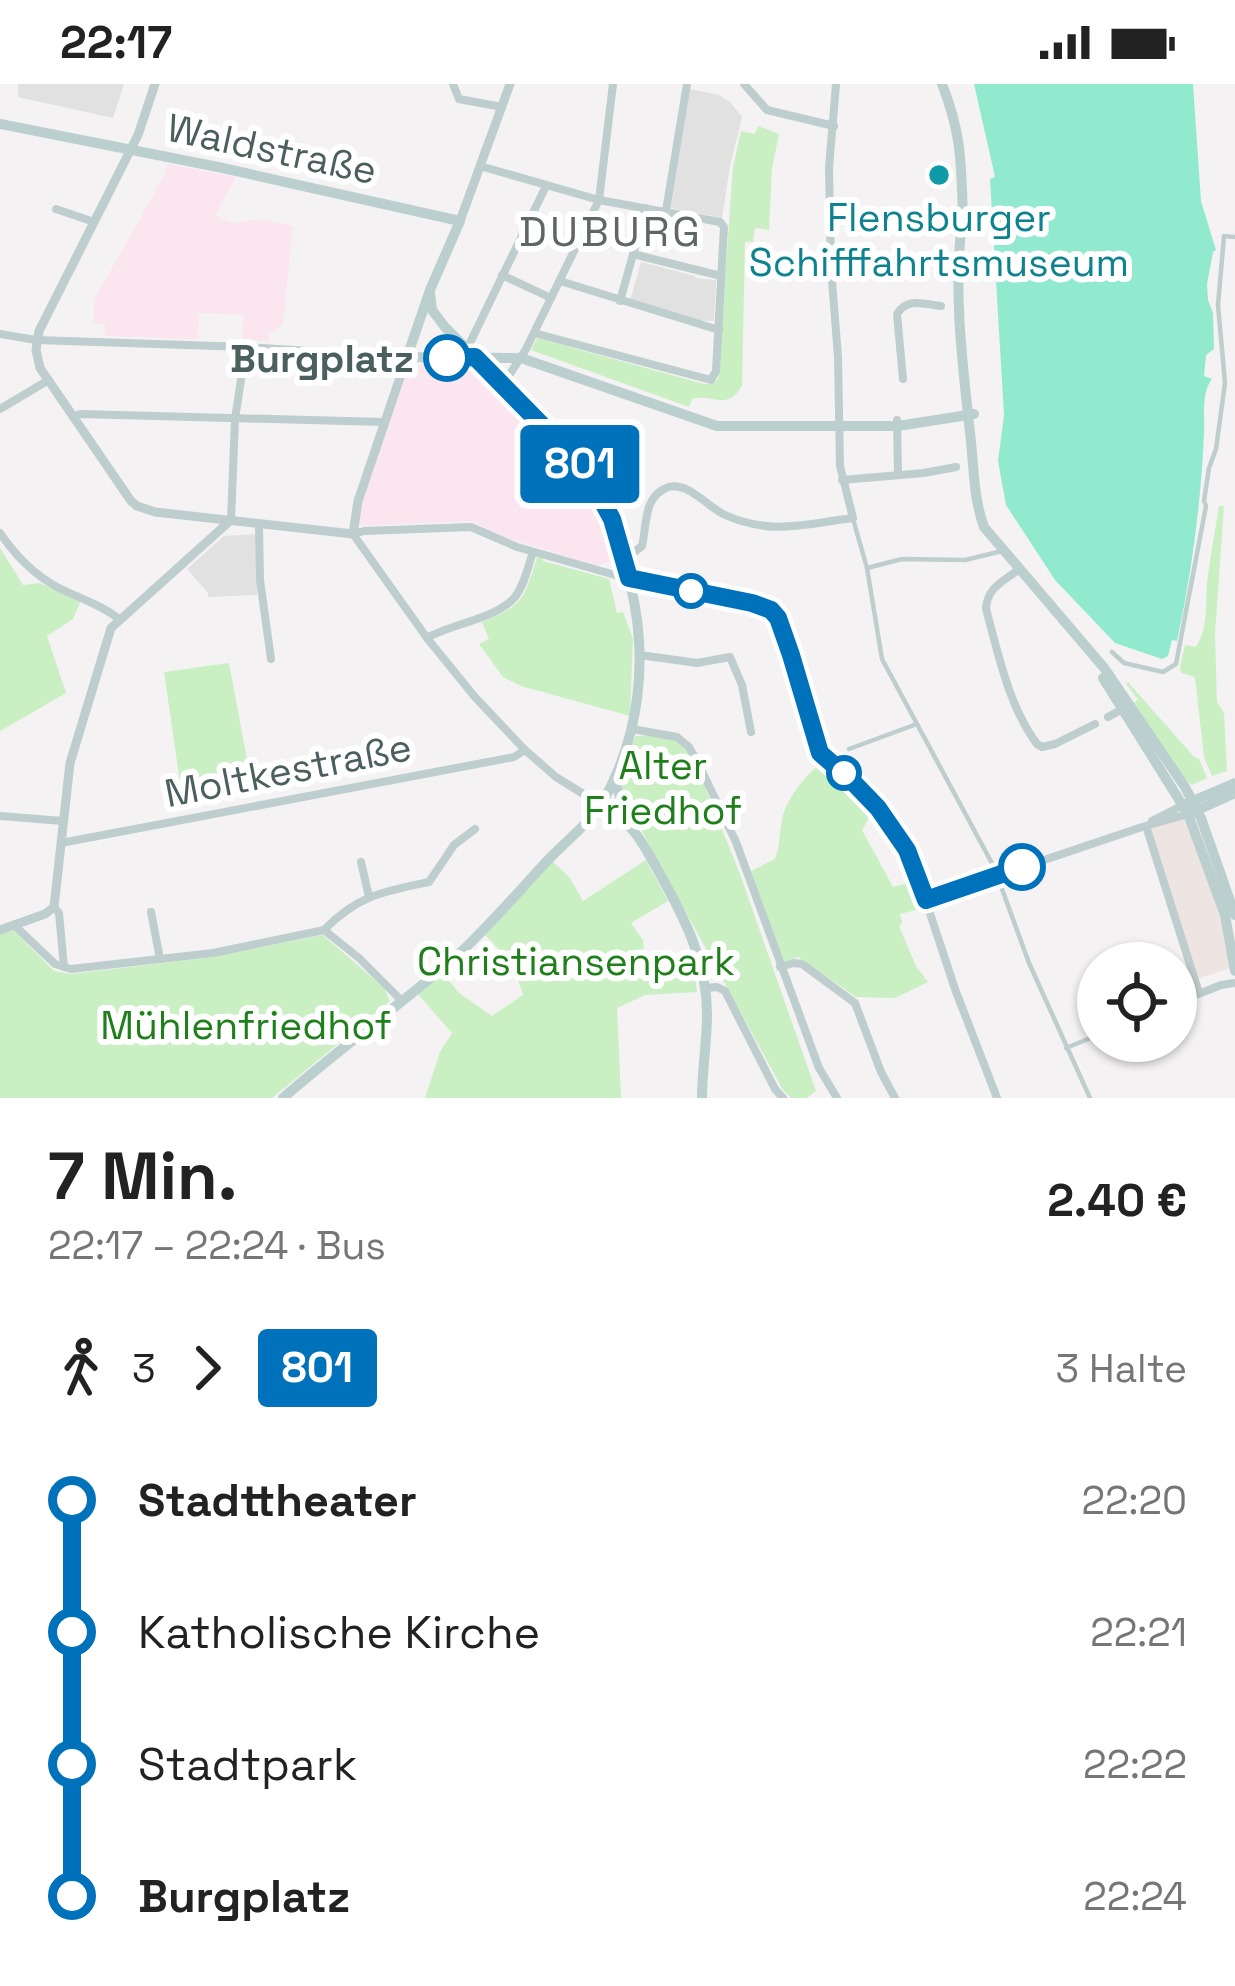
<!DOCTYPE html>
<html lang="de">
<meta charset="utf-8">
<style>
:root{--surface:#fff;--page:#f6f6f6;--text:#222;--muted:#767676}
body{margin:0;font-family:"Space Grotesk",sans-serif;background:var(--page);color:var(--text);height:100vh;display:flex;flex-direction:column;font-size:45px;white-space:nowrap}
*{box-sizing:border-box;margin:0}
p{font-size:39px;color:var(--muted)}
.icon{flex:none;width:66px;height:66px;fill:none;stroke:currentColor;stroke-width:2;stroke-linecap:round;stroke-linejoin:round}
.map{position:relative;height:1014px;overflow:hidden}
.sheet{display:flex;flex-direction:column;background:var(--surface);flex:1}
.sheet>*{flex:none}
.badge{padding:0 24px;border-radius:9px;font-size:42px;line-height:78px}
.fabs{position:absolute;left:1077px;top:858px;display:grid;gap:24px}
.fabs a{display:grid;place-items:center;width:120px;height:120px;border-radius:50%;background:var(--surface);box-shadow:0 3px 9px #0004;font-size:60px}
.map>.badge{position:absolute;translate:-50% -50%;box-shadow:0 0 0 6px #fff}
.legs{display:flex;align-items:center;gap:18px;height:132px;padding:0 48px;font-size:39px}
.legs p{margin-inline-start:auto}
.head{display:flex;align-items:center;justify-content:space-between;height:204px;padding:0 48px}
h1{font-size:66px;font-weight:800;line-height:90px}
ul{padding:0 48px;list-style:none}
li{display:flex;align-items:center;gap:42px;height:132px;font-size:45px}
li i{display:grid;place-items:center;width:18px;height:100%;margin:0 15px;background:currentColor}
li i::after{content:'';width:30px;height:30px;margin:-15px;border:9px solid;border-radius:50%;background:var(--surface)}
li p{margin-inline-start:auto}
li:first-child i{background:linear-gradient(#0000 50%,currentColor 0)}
li:last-child i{background:linear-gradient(currentColor 50%,#0000 0)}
.status{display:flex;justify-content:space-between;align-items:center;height:84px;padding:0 60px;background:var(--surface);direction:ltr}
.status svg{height:33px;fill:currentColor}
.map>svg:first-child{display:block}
</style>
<div class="status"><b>22:17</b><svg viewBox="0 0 49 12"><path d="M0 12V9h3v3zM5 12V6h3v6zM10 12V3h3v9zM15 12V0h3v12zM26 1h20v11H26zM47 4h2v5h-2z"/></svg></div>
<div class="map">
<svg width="1235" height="1014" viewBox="0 0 1235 1014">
<rect width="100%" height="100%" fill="#f4f2f3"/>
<polygon fill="#eee4e2" points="1183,734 1195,756 1218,820 1230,884 1197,895 1150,745"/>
<g fill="#e2e1e2">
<polygon points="18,0 124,0 113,34 18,13"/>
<polygon points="690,5 719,11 730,18 742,33 730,82 722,134 671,124"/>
<polygon points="641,178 695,192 696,194 716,196 714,237 696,236 630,217"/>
<polygon points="256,450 257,511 208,513 208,509 187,485 224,452"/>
</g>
<g fill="#fbe5ef">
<polygon points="167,80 236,93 215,131 233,140 260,135 293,142 283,240 269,250 269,258 242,255 244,231 199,229 198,255 105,252 105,240 94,239 94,216 164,92"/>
<polygon points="410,281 473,282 570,375 588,400 602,427 615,476 597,482 501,452 472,437 358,442 358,427"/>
</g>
<g fill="#c9efc3">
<path d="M 758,42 L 779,50 L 772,84 L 769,146 L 755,144 L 753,158 L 745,158 L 742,302 C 726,328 713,309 692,315 L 689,323 L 531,266 L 537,254 L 704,300 L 712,300 L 718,295 L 733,83 L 741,47 L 755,50 Z"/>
<path d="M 1219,422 L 1224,422 L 1215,549 L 1217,618 L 1224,629 L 1227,687 L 1212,692 L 1204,673 L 1195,593 L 1181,589 L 1180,582 L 1185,561 L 1196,563 C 1209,543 1205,520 1207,499 C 1210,474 1215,448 1219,422 Z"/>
<polygon points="0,464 23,501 40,499 80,518 73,535 47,552 66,609 0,647"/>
<path d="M 538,471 L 543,473 L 543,477 L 609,495 L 617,529 L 623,528 L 633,555 L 630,632 L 521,602 L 503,593 L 479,560 L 489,555 L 482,538 C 526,520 523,515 538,471 Z"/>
<polygon points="229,579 249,686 180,698 164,588"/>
<polygon points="1128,598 1194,673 1199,675 1207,694 1192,701 1184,694 1134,619 1138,615 1126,600"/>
<path d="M 664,651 L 676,654 L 694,676 L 740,790 L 816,1007 L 807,1014 L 791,1014 L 783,1006 L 626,718 C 616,693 626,676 636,652 Z"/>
<path d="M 822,679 L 849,698 L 873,726 L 862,746 L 893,803 L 912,798 L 911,809 L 916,826 L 900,830 L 902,839 L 899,842 L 916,882 L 928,898 L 895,914 L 856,913 L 798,873 L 783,878 L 751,787 L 775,775 C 781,758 779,752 782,736 C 786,715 805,691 822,679 Z"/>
<path d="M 646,776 L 668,817 L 631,839 L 643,856 L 644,868 L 658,890 L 673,891 L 694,883 L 697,908 L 645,911 L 617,924 L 621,1014 L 425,1014 L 440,968 L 452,949 L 417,909 L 443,889 L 459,909 L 492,932 L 523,911 C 516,885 504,869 485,851 L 553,778 L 570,794 L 583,817 Z"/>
<polygon points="13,846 54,887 71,890 205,874 323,851 384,904 390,917 272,1014 0,1014 0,850"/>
</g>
<path fill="#92eace" d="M 974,0 L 1193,0 L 1201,117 L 1216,166 L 1213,168 L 1207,200 L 1208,216 L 1213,229 L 1214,265 L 1206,271 L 1204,292 L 1212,295 C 1201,309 1205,332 1204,350 C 1201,418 1192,488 1177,557 L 1172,556 L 1168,572 L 1162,575 L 1115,559 L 1055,496 L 1006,421 L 998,377 L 1004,331 L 990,95 L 995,93 Z"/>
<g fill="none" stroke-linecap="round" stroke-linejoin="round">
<g stroke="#becdcd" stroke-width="4.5">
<polyline points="853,435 867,484 882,575 994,783 1029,879 1090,1014"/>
<polyline points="867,484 902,475 965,476 1002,467"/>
<polyline points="1112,568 1124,579 1163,588 1176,580 1206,422 1204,417 1209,384 1216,365 1225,299 1218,221 1224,152 1235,153"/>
<polyline points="849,665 917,640"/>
<polyline points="1066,964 1098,951"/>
</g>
<g stroke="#becdcd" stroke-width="8">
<polyline points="453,0 459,15 502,23"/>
<polyline points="744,0 767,26 834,42"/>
<polyline points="480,82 599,116 720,138 724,143 716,287 711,296 534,249"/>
<polyline points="56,125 94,138"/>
<polyline points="666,127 687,0"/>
<polyline points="633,170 721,192"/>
<polyline points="502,191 551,214"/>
<polyline points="560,197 719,246"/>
<polyline points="620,217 646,124"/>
<polyline points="0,250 36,256 246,263 407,273"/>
<polyline points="467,265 546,102"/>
<path d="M 903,295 L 897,230 C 907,213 924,220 941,222"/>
<polyline points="503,301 526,265 599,116 613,0"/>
<polyline points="0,325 47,297"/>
<polyline points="73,333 80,330 384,338"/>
<polyline points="897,336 898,390"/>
<polyline points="842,396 924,389 956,383"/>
<polyline points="231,436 235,335 246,263"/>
<polyline points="259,440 260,496 271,575"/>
<path d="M 0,449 C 15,471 33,490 57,503 C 78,514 100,520 119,535"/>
<path d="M 622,471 L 633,469 L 642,462 C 647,442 643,414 666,404 C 685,395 707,422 723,430 C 770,452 804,440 853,434 L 840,382 L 838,273 L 831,183 L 829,84 L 836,0"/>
<path d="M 1018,486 C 1002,498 987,504 986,525 C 998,569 1009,623 1037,660 L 1042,663 L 1055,660 L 1095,640"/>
<path d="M 427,554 C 451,540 498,534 515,513 C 525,500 528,482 533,468"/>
<polyline points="640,571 697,579 730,573 742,601 751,648"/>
<polyline points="1108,633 1124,624"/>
<polyline points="632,645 677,653 689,663 696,675 736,758 819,984 837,1014"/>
<polyline points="601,721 556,693 525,666 474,612 427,554 353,450 364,447 471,443 517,463 629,495 751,519 771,526 778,534 791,571 820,669 852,696 878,724 913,778 955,905 997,1014"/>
<polyline points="0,732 63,737"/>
<polyline points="1152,737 1183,721"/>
<polyline points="1146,742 1199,909"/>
<polyline points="61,759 514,673 525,666"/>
<polyline points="361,778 369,813"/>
<polyline points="926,816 1142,743 1188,730"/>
<polyline points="54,823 59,829 64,883"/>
<polyline points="151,828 160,875"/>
<polyline points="15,842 55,880 71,885 213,869 324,846 359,874 401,916"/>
<path d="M 324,846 C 358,811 385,807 429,798 L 454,761 L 475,745"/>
<polyline points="780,883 794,879 802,880 855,919 881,988 895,1014"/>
<polyline points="706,904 717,903 725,907 775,1005 783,1014"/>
<polyline points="1176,919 1221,901 1235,899"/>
</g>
<g stroke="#becdcd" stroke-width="9">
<polyline points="155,0 138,51 39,247 36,266 40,284 131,417 137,422 155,428 353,450 358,417 407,273"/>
<polyline points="460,137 510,0"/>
<polyline points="0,846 45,830 54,823 70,679 111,544 231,436"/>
</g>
<g stroke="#bccfcf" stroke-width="10">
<path d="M 942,0 C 962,51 961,79 963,133"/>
<polyline points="0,40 218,83 460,137 430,206 407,273 521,274 717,342 898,342 974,330"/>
<path d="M 963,130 C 952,204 963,284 971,358 C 974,387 974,416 984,443 L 1105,585 L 1185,703 L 1201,734 L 1235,831"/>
<polyline points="1103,594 1188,730 1225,831 1235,887"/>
<polyline points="614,695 627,734"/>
<polyline points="1188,719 1235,699"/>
<path d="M 601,721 C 632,736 644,761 660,790 C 685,835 707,878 707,930 C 707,958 702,986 702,1014"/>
<polyline points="1191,729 1235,709"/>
<path d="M 283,1014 C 340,964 403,919 460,869 C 491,840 519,807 548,776 C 566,757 591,738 604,716 C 640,650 648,575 631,503 C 620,455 606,408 573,371 L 445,243 L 432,226 L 430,209"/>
</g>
</g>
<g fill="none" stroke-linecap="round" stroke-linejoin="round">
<defs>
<polyline id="line-1" points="447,274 475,273 584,384 612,435 629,494 752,519 771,526 778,534 791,571 820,669 851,696 878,724 907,766 926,816 1022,783"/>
</defs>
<use href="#line-1" stroke="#fff" stroke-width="27"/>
<use href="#line-1" stroke="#0072bc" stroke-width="18"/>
</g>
<circle fill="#0f9aa8" stroke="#fff" stroke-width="4.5" cx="939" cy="91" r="12"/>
<g fill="#fff" stroke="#0072bc" stroke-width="6">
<circle cx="447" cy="274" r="21"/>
<circle cx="691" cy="507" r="15"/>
<circle cx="844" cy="689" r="15"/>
<circle cx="1022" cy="783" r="21"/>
</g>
<g text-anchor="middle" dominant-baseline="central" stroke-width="12" stroke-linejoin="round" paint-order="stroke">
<g font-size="39" fill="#4a5f5e" stroke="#fff">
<text transform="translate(272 65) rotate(12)">Waldstraße</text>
<text transform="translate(288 686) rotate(-11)">Moltkestraße</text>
</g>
<g font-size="39" fill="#0d838f" stroke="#fff">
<text x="939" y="133">Flensburger<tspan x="939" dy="45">Schifffahrtsmuseum</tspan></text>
</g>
<g font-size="39" font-weight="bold" fill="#4a5f5e" stroke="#fff" text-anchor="end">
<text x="414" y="274">Burgplatz</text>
</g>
<g font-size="39" fill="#1e7f1b" stroke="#fff">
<text x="663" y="681">Alter<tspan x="663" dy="45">Friedhof</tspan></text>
<text x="576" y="877">Christiansenpark</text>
<text x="246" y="941">Mühlenfriedhof</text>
</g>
<g font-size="42" letter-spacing="3" fill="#5e6666" stroke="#fff">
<text x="611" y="147">DUBURG</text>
</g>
</g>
</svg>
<div class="fabs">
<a><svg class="icon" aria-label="locate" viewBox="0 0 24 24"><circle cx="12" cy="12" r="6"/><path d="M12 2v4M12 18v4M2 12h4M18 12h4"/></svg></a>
</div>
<b class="badge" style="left:580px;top:380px;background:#0072bc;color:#fff">801</b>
</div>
<section class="sheet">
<div class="head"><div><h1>7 Min.</h1><p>22:17 – 22:24 · Bus</p></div><b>2.40 €</b></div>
<div class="legs"><svg class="icon" aria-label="walk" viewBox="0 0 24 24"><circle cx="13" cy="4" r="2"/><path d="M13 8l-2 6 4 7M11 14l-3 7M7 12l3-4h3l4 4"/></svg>3<svg class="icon" aria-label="forward" viewBox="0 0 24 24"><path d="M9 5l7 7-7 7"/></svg><b class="badge" style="background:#0072bc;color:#fff">801</b><p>3 Halte</p></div>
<ul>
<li><i style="color:#0072bc"></i><b>Stadttheater</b><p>22:20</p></li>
<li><i style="color:#0072bc"></i><span>Katholische Kirche</span><p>22:21</p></li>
<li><i style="color:#0072bc"></i><span>Stadtpark</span><p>22:22</p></li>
<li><i style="color:#0072bc"></i><b>Burgplatz</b><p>22:24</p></li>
</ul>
</section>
